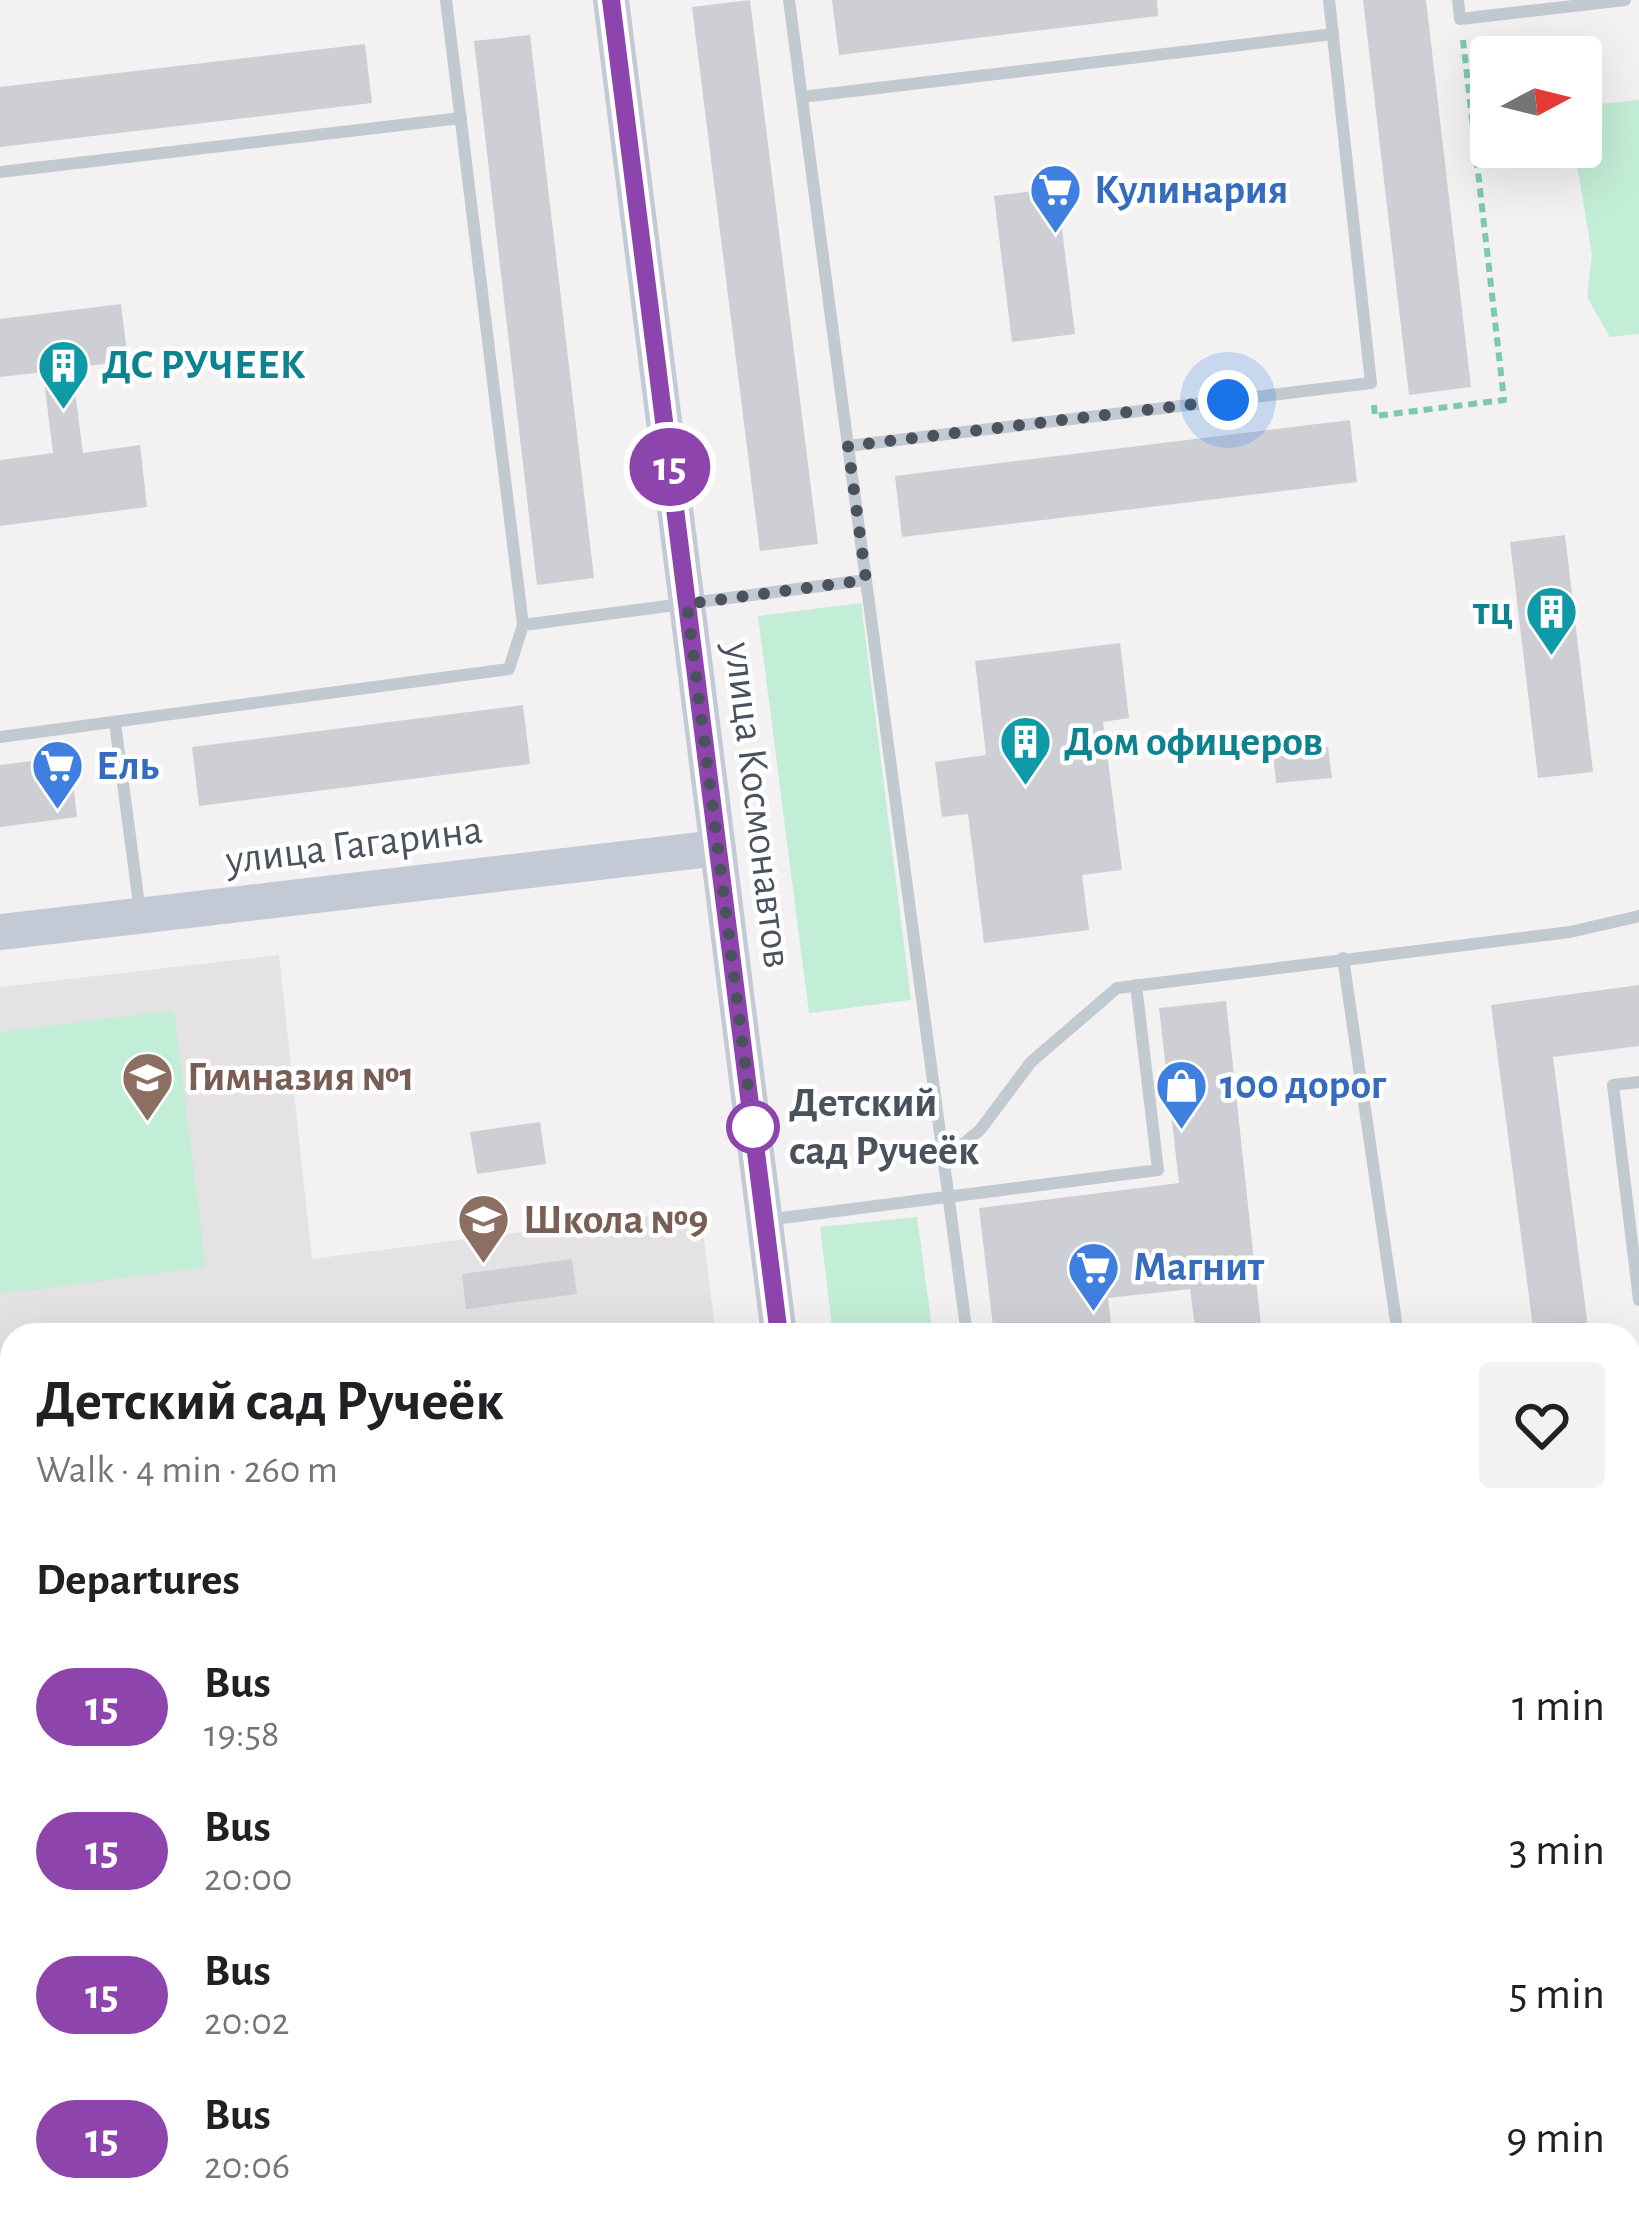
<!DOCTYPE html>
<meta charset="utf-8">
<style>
:root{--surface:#fff;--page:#f2f2f2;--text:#202124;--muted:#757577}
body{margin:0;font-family:"Alegreya Sans",sans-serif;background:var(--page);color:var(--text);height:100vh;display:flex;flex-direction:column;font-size:45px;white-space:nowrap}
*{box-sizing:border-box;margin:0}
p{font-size:39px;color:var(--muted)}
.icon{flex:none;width:66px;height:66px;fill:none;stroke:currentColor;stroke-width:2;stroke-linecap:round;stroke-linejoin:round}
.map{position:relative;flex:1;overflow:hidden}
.details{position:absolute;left:0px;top:1323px;width:1641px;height:915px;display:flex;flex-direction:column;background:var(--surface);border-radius:36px 36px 0 0;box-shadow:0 12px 48px #0002}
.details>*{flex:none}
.badge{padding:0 24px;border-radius:39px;font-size:42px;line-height:78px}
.needle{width:78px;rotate:83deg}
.controls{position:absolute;left:1470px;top:36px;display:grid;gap:24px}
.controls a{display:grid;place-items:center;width:132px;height:132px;border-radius:12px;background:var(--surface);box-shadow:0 12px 48px #0002;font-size:60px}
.you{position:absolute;width:60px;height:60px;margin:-30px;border:9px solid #fff;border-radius:50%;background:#1a73e8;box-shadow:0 0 0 18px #1a73e833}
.map>.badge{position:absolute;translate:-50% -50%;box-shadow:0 0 0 6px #fff}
h2{padding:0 36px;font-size:45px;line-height:108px}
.round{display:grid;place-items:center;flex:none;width:126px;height:126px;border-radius:12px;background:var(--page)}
.headline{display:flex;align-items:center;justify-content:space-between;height:204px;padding:0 36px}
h1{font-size:57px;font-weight:700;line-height:90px}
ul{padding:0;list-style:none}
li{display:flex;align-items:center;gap:36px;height:144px;padding:0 36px}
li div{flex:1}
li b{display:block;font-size:45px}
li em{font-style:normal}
li .badge{min-width:132px;font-weight:700;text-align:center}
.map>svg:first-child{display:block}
</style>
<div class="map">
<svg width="1639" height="2237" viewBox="0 0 1639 2237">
<rect width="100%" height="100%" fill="#f3f1f1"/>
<polygon fill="#e4e2e2" points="279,955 312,1259 700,1209 716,1335 12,1335 12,1415 0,1417 0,987"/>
<g fill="#c2edd6">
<polygon points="1639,100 1639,334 1610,337 1587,297 1592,255 1574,147 1581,147 1581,117 1589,105"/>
<polygon points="861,603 911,1000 809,1013 758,616"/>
<polygon points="174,1010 206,1267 0,1294 0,1032"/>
<polygon points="917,1217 933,1335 833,1335 820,1227"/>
</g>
<g fill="#cecfd5">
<polygon points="750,0 818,544 760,551 692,7"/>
<polygon points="832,0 1157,0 1158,16 839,55"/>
<polygon points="1363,0 1426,0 1471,387 1409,395"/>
<polygon points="530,35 594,578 537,585 474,41"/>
<polygon points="365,44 372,103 0,147 0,87"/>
<polygon points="1057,188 1075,334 1012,342 994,196"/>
<polygon points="121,304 128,361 72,368 83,453 140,445 147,507 0,526 0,460 53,453 43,372 0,377 0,319"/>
<polygon points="1350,420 1357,482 902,537 895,476"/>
<polygon points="1565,535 1593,772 1538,778 1510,542"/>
<polygon points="1120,643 1129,718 1103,722 1122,870 1082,875 1089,930 984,943 968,814 942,817 935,762 986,755 975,661"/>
<polygon points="523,705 530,764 199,806 192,747"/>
<polygon points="1328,747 1332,778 1276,783 1273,753"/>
<polygon points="70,756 77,817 0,827 0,765"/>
<polygon points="1639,985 1639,1046 1553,1057 1589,1335 1534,1335 1491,1005"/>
<polygon points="1226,1001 1262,1335 1196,1335 1190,1289 1108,1298 1111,1323 994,1335 979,1208 1179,1183 1159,1008"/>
<polygon points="540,1122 546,1164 477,1174 470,1132"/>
<polygon points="572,1259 577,1294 466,1309 462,1274"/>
</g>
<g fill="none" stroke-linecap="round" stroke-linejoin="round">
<g stroke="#7ccaa9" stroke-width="6" stroke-dasharray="9 6" stroke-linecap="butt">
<polyline points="1374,405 1375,416 1504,400 1463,40"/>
<polyline points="1629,1631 1639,1630"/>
<polyline points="0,1800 12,1798"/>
</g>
<g stroke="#c2cad1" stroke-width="12">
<polyline points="446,0 523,625"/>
<polyline points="789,0 848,446 1371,383 1329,0"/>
<polyline points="1458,0 1460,19 1625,0"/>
<polyline points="802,97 1333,34"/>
<polyline points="0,172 461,118"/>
<polyline points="848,446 967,1335"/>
<polyline points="115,723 140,912"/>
<polyline points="0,737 509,669 523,625 866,580"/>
<polyline points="1343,958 1398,1335"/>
<polyline points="1639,1082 1613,1085 1639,1300"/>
<polyline points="944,1160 980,1130 1031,1062 1117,988 1570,932 1639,916"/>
<polyline points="766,1220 1158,1170 1136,985"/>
<polyline points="0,1556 12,1554"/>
<polyline points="182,2226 184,2237"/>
<polyline points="359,2226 362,2237"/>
<polyline points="716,2226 718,2237"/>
<polyline points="1292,2226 1294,2237"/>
<polyline points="1387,2226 1389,2237"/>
<polyline points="24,2237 25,2226"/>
</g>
<g stroke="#c3cad6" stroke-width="36">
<polyline points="611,0 779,1335"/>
<polyline points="0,932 718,848"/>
<polyline points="1629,1549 1639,1547"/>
<polyline points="0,1755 12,1754"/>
</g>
</g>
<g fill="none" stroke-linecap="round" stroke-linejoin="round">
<defs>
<polyline id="line" points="611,0 779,1335"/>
</defs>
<use href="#line" stroke="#fff" stroke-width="27"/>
<use href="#line" stroke="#8e44ad" stroke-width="18"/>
<polyline stroke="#49525d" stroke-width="12" stroke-dasharray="0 21.6" points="753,1127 687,604 866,580 848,446 1228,400"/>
</g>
<defs>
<symbol id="supermarket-pin" viewBox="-11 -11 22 30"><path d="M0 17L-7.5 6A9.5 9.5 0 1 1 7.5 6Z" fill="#3f7fe0" stroke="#fff"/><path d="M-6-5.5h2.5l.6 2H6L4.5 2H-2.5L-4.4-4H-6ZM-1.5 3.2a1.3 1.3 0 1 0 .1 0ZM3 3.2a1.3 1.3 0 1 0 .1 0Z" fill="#fff"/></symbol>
<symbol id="building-pin" viewBox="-11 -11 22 30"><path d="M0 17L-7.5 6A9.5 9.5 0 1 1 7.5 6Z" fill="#0f9aa8" stroke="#fff"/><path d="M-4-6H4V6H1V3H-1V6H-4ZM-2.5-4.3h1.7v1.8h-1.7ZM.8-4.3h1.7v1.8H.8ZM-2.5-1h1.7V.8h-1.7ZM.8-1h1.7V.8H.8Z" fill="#fff"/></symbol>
<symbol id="school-pin" viewBox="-11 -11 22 30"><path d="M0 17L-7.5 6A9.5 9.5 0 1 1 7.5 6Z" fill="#8d6e63" stroke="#fff"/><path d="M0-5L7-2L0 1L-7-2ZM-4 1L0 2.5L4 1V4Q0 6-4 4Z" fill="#fff"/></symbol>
<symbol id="shop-pin" viewBox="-11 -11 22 30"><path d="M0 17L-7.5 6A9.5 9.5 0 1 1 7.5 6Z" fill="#3f7fe0" stroke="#fff"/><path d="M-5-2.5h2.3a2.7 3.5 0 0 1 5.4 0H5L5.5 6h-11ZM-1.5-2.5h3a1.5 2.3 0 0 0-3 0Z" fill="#fff"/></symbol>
</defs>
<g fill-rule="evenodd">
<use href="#supermarket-pin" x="1026" y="160" width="59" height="81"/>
<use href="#building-pin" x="34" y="336" width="59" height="81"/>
<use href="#building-pin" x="1522" y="582" width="59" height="81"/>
<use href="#building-pin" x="996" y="712" width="59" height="81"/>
<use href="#supermarket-pin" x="28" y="736" width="59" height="81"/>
<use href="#school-pin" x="118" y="1048" width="59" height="81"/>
<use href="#shop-pin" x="1152" y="1056" width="59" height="81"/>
<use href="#school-pin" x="454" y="1190" width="59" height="81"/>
<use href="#supermarket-pin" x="1064" y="1238" width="59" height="81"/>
</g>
<circle fill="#fff" stroke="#8e44ad" stroke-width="6" cx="753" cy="1127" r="24"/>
<g text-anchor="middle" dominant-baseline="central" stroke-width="9" stroke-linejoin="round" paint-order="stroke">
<g font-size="42" font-weight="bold" fill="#366cbe" stroke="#fff" text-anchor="start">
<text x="1094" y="190">Кулинария</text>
<text x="96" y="766">Ель</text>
<text x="1220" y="1085">100 дорог</text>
<text x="1133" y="1267">Магнит</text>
</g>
<g font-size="42" font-weight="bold" fill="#0d838f" stroke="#fff" text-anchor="start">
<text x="102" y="365">ДС РУЧЕЕК</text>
<text x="1513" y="611" text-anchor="end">тц</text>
<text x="1064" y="742">Дом офицеров</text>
</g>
<g font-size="42" fill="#49525d" stroke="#fff">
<text transform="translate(758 805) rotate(83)">улица Космонавтов</text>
<text transform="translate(354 845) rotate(-7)">улица Гагарина</text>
</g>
<g font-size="42" font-weight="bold" fill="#785e54" stroke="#fff" text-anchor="start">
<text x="187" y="1077">Гимназия №1</text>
<text x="523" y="1220">Школа №9</text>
</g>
<g font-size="42" font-weight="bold" fill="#49525d" stroke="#fff" text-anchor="start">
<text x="789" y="1103">Детский<tspan x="789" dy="48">сад Ручеёк</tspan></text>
</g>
</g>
</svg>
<div class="controls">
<a><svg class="needle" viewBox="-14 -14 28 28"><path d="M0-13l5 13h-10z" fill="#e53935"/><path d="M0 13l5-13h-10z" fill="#757577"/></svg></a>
</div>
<div class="you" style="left:1228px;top:400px"></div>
<b class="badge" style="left:670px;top:467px;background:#8e44ad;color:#fff">15</b>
<section class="details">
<div class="headline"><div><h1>Детский сад Ручеёк</h1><p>Walk · 4 min · 260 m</p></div><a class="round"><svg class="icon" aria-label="heart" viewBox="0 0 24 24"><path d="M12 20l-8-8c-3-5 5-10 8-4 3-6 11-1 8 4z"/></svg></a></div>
<h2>Departures</h2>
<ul>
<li><span class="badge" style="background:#8e44ad;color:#fff">15</span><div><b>Bus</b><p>19:58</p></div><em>1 min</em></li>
<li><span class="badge" style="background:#8e44ad;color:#fff">15</span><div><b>Bus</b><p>20:00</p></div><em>3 min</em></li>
<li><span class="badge" style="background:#8e44ad;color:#fff">15</span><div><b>Bus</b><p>20:02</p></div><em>5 min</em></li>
<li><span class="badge" style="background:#8e44ad;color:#fff">15</span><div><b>Bus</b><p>20:06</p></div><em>9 min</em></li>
</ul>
</section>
</div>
